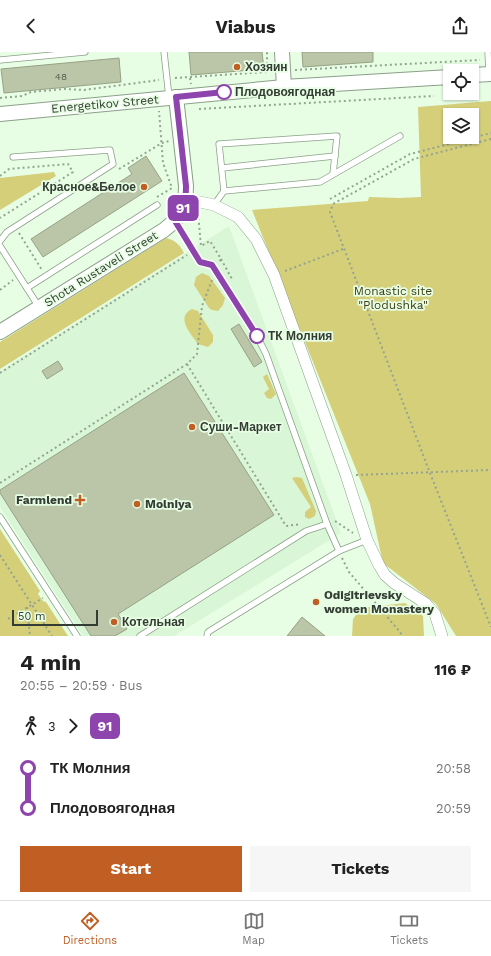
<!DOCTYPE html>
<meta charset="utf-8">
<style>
:root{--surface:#fff;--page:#f6f6f6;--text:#222;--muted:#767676;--line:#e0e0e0;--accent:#c05e23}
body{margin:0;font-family:"Work Sans",sans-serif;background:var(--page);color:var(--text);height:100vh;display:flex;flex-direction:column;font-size:15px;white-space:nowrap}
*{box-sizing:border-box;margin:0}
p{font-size:13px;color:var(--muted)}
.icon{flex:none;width:22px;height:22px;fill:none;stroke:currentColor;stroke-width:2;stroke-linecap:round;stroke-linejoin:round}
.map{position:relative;height:584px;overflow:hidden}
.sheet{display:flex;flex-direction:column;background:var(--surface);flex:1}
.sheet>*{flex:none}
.badge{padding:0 8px;border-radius:6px;font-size:14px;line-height:26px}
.buttons{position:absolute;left:443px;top:12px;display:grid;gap:8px}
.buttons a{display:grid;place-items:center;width:36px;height:36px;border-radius:0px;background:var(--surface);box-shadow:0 1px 3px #0004;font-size:20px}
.scale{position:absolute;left:12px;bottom:10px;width:86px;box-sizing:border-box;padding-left:4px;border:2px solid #343d33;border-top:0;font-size:11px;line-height:14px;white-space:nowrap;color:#343d33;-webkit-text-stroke:3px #e7fee4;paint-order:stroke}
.map>.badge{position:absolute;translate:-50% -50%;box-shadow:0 0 0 2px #fff}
.legs{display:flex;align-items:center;gap:6px;height:44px;padding:0 20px;font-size:13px}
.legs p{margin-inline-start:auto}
.overview{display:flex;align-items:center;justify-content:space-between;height:68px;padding:0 20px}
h1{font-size:22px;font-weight:700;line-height:30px}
.button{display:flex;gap:8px;margin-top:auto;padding:8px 20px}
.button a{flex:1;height:46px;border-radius:0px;background:var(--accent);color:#fff;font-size:16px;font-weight:700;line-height:46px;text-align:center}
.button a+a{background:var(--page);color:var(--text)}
ul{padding:0 20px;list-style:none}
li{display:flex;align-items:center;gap:14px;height:40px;font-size:15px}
li i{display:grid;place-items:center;width:6px;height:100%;margin:0 5px;background:currentColor}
li i::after{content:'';width:10px;height:10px;margin:-5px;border:3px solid;border-radius:50%;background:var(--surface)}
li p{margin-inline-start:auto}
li:first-child i{background:linear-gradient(#0000 50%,currentColor 0)}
li:last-child i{background:linear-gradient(currentColor 50%,#0000 0)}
header{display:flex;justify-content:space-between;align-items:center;height:52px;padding:0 20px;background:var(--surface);font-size:18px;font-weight:700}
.tab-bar{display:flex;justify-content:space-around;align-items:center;height:56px;border-top:1px solid var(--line);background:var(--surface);font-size:11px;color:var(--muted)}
.tab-bar a{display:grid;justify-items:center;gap:2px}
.tab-bar .current{color:var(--accent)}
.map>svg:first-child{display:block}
</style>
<header><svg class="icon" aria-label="back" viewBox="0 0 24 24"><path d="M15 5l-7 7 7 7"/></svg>Viabus<svg class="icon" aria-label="share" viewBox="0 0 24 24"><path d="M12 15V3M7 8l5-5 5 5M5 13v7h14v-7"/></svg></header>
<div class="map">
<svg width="491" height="584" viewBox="0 0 491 584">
<rect width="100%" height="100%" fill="#e7fee4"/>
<polygon fill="#d9f6d6" points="229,174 341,481 174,584 83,584 0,455 0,319"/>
<g fill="#d5cf7a" fill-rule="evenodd">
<path d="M 491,49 L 491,584 L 456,584 L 436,552 L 383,511 L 370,452 L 252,158 L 368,149 L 369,145 L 399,146 L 421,145 L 418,55 ZM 450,63 L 472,63 L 472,85 L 450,85 Z"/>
<polygon points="54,120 56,124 0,158 0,126"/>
<path d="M 166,186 C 175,188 180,193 184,201 L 0,317 L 0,290 Z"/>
<polygon points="202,221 209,224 225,246 223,253 218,259 212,258 209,256 194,233 196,225"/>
<path d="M 192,257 L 198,259 L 213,283 L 213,290 L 208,295 L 198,292 C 191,282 175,265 192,257 Z"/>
<polygon points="267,322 276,342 271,347 267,346 264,341 269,337 263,325"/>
<polygon points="296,425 302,426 316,459 315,464 309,467 305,465 305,460 311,455 292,426"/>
<polygon points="0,477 40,539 38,542 43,549 46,550 68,584 0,584"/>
<polygon points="405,551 423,564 424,584 352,584 353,567 361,556"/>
</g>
<g fill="#bbc6a8" stroke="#97a285">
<polygon points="189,0 262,0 264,17 191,23"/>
<polygon points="302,0 373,0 373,10 303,15"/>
<polygon points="119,6 121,30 4,41 1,17"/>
<polygon points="146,104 162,129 43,205 31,187 132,122 128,116"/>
<polygon points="239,272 262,310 254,315 231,277"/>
<polygon points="58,309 63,317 47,327 42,319"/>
<polygon points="184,321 274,463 118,562 127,577 115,584 91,584 0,441 0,438"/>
<polygon points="302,565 325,584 287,584"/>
</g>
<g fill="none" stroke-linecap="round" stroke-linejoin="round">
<defs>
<g id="service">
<polyline points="164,0 169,45"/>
<polyline points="488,0 489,22"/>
<polyline points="0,8 85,0"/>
<polyline points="222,116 335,104"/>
<polyline points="224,139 219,92 337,84 333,122"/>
<polyline points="214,153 224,139 320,130 400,84"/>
<polyline points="0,189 7,180 113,112 110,98 13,105"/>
<polyline points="0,194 39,255"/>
<polyline points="27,236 157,153"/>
<polyline points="0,465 77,584"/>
<polyline points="327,472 339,499"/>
<polyline points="140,584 306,479 327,472 266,302 257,284 212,213 200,210 175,170"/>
<polyline points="207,584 208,580 339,499 367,488"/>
</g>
<polyline id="minor" points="186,147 214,153 238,165 256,187 274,223 346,423 367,488 379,513 385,523 394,531 425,551 435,562 442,584"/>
<g id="tertiary">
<polyline points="282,0 284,35"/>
<polyline points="472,23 491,22"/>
<polyline points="0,62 284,35 450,25"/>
<path d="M 0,280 L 164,178 C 181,165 186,155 186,134 L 176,45"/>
</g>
</defs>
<use href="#service" stroke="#8aa088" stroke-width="7"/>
<use href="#minor" stroke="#8aa088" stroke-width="12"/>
<use href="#tertiary" stroke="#8aa088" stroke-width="16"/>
<g stroke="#93a491" stroke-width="2" stroke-dasharray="2 3" stroke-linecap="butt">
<polyline points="295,18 480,8"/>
<polyline points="175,26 267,20 267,0"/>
<polyline points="190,26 191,32"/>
<polyline points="0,46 22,44 31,40 65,37 84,38 159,28"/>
<polyline points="199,57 434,44"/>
<polyline points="491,87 414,107 333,152 330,160 430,421 491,575"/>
<polyline points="119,117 162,91 169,89"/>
<polyline points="0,124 9,117 68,112 73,120 0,166"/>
<polyline points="157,145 172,136 163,111 159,59"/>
<polyline points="330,147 410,102 491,81"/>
<polyline points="198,161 201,194 210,189 221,207 219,211"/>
<polyline points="19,181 42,218"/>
<polyline points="221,207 232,227"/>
<polyline points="285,219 343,197"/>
<polyline points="0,238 13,228"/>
<polyline points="187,312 286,474 301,472"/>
<polyline points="0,321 187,203"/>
<polyline points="356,423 491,418"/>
<polyline points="0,431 187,312 197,302 202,254 212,228"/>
<polyline points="335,469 353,481"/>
<polyline points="0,503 52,584"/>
<polyline points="342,506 349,520 400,580 402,584"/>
<polyline points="27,555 30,584"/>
<polyline points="8,567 43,546"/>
</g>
<use href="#service" stroke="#fff" stroke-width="5.5"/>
<use href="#minor" stroke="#fff" stroke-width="11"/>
<use href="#tertiary" stroke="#fff" stroke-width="14"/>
</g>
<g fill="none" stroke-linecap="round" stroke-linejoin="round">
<defs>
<path id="line-1" d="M 224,40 L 176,45 L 186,134 C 186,149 183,157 175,169 L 200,210 L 212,213 L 257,284"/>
</defs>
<use href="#line-1" stroke="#fff" stroke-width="9"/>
<use href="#line-1" stroke="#8e44ad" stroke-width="6"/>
</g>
<g fill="#c05e23" stroke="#e7fee4" stroke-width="1.5">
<circle cx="237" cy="15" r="4"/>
<circle cx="144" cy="135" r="4"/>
<circle cx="192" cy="375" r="4"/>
<path d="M78 442h4v4h4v4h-4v4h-4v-4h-4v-4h4z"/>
<circle cx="137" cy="452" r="4"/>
<circle cx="316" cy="550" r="4"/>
<circle cx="114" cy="570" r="4"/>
</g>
<g fill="#fff" stroke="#8e44ad" stroke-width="2">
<circle cx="224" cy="40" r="7"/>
<circle cx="257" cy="284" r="7"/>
</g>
<g text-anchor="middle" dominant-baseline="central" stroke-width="3.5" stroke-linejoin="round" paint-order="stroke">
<g font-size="10" fill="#565f50">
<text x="61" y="24">48</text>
</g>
<g font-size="12" font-weight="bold" fill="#343d33" stroke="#e7fee4" text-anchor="start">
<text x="245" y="15">Хозяин</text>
<text x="136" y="135" text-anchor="end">Красное&amp;Белое</text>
<text x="200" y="375">Суши-Маркет</text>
<text x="72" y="448" text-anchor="end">Farmlend</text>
<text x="145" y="452">Molniya</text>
<text x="324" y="543">Odigitrievsky<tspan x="324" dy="14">women Monastery</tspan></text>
<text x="122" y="570">Котельная</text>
</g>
<g font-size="12" font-weight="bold" fill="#343d33" stroke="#e7fee4" text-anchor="start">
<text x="235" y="40">Плодовоягодная</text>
<text x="268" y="284">ТК Молния</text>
</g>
<g font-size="12" fill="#343d33" stroke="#e7fee4">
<text transform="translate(105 52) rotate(-5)">Energetikov Street</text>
<text transform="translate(101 217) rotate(-32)">Shota Rustaveli Street</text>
</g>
<g font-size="12" fill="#3f3c15" stroke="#e7fee4">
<text x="393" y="239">Monastic site<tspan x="393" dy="14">"Plodushka"</tspan></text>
</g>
</g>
</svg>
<div class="buttons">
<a><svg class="icon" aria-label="locate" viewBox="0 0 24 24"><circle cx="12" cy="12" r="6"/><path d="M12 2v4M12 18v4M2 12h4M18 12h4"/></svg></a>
<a><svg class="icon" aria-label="layers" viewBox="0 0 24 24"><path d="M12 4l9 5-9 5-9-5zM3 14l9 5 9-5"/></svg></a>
</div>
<div class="scale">50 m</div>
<b class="badge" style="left:183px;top:156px;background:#8e44ad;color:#fff">91</b>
</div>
<section class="sheet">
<div class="overview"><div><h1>4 min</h1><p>20:55 – 20:59 · Bus</p></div><b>116 ₽</b></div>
<div class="legs"><svg class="icon" aria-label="walk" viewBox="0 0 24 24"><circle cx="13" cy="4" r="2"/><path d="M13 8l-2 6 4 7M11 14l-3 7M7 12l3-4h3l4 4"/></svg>3<svg class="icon" aria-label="forward" viewBox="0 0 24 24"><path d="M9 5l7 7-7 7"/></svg><b class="badge" style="background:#8e44ad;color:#fff">91</b></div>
<ul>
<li><i style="color:#8e44ad"></i><b>ТК Молния</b><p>20:58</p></li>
<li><i style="color:#8e44ad"></i><b>Плодовоягодная</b><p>20:59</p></li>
</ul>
<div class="button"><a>Start</a><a>Tickets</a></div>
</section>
<nav class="tab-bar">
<a class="current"><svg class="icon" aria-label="directions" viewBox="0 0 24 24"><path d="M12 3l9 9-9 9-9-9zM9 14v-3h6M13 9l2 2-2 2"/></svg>Directions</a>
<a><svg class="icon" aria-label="map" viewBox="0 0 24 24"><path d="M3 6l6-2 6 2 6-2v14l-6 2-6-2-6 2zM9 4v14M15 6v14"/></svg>Map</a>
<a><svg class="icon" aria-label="tickets" viewBox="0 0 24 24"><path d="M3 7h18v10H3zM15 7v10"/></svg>Tickets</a>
</nav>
